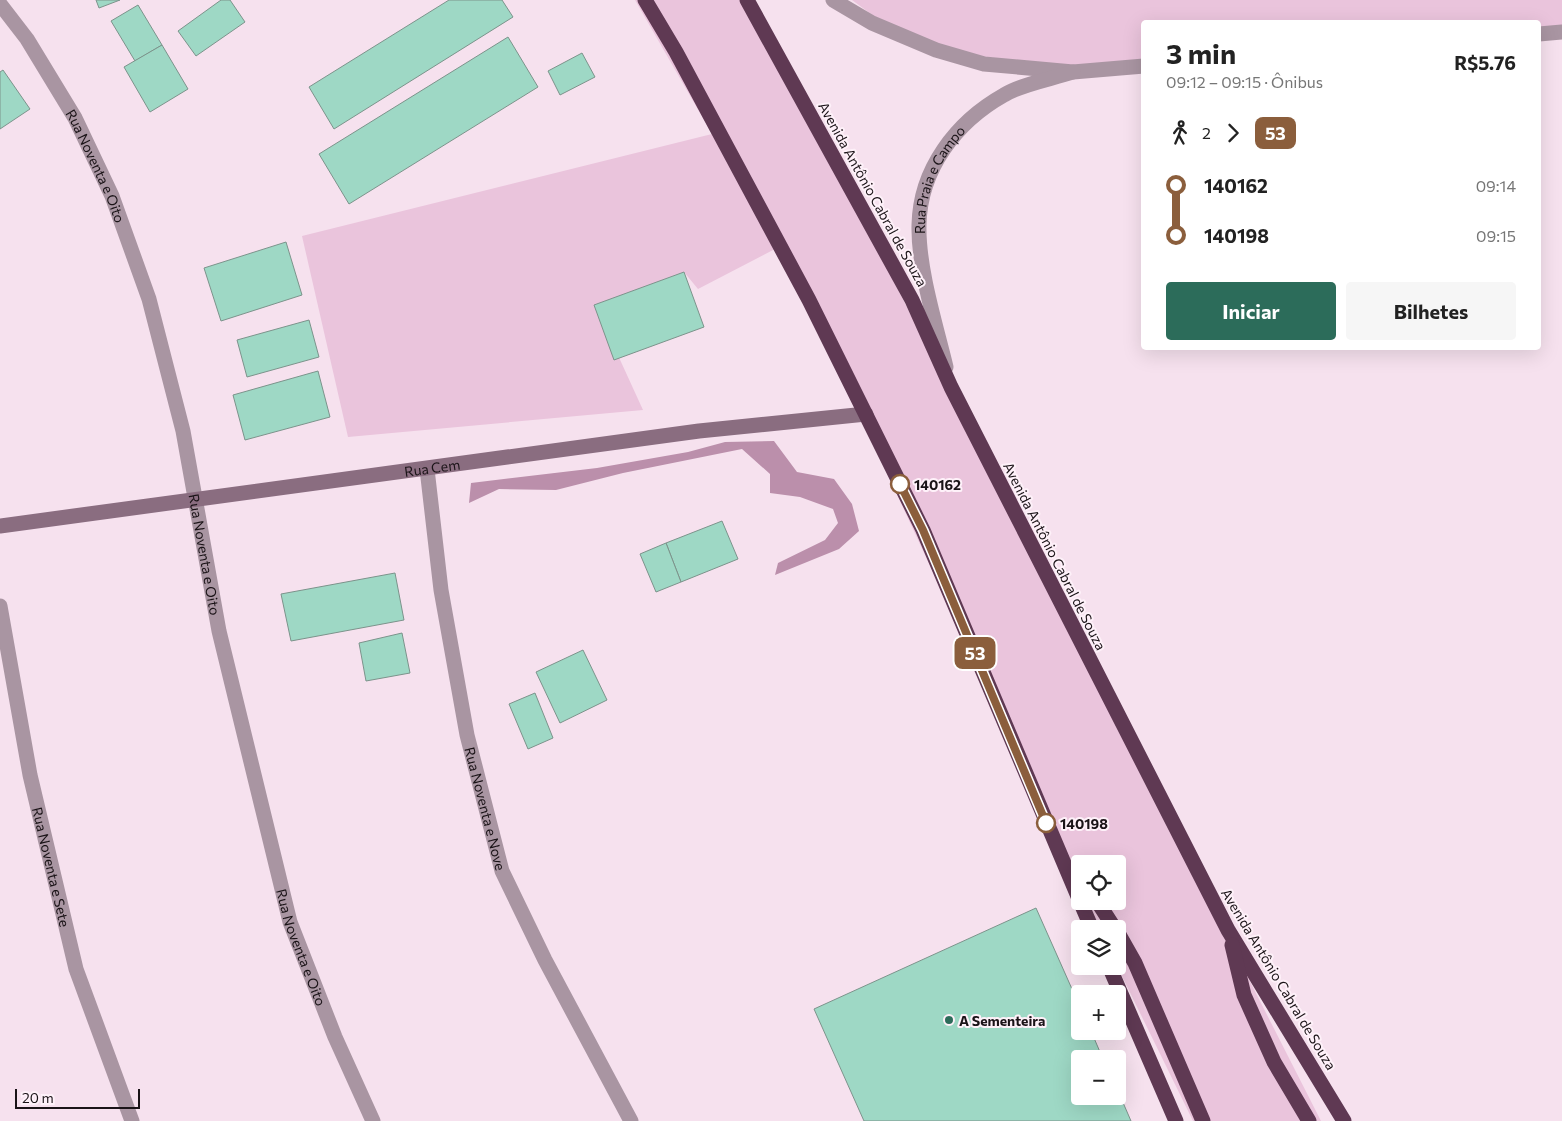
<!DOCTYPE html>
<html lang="pt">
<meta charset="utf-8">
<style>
:root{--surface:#fff;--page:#f6f6f6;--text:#222;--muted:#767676;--accent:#2c6c5a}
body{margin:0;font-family:Commissioner,sans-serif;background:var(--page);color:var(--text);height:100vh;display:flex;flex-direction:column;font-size:19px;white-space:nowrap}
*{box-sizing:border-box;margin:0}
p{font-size:16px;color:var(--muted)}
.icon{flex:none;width:28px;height:28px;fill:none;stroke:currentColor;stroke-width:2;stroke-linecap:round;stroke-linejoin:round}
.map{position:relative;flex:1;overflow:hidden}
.details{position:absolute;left:1141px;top:20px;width:400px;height:330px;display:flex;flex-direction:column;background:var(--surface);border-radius:5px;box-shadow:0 5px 20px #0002}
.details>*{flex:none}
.badge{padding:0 10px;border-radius:8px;font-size:18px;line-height:32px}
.fabs{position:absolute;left:1071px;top:855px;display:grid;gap:10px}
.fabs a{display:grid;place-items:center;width:55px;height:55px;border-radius:5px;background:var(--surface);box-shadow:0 5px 20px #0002;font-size:25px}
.scale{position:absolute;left:15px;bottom:12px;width:125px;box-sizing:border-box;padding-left:5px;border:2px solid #1a1317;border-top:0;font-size:14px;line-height:18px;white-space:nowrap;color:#1a1317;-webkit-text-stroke:4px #fef1f9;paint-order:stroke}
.map>.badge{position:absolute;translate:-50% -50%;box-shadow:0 0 0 2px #fff}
.legs{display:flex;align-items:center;gap:8px;height:55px;padding:0 25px;font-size:16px}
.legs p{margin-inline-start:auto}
.headline{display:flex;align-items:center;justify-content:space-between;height:85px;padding:0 25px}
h1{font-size:28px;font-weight:700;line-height:38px}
.primary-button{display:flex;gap:10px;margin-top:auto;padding:10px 25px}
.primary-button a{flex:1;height:58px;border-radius:5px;background:var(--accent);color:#fff;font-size:20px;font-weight:700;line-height:58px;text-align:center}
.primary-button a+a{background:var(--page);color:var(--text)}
ul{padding:0 25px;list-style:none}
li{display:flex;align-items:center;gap:18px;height:50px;font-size:19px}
li i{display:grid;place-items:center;width:8px;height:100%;margin:0 6px;background:currentColor}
li i::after{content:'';width:12px;height:12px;margin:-6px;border:4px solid;border-radius:50%;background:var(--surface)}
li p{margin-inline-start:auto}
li:first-child i{background:linear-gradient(#0000 50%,currentColor 0)}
li:last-child i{background:linear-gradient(currentColor 50%,#0000 0)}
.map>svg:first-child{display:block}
</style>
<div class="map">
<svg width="1562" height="1121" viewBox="0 0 1562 1121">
<rect width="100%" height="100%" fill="#f6e1ee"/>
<g fill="#eac4dc">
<polygon points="635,0 743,0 799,95 1321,1121 1193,1121 1117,966 1118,929 1099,929 1085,901 1118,901 1118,864 1080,864 1080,890 807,300 777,248 698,289 684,272 595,305 643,410 348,437 302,236 712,134"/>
<polygon points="852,0 1562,0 1562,26 1539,28 1539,22 1144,22 1144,65 1084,71 968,56 883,23"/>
</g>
<polygon fill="#bb8fab" points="774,441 797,472 834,479 852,504 859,531 839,549 775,575 778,563 825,540 838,523 833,509 800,497 770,493 770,474 742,449 623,473 556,490 499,489 469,503 471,483 597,468 688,452 725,442"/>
<g fill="#9ed8c5" stroke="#7c938b">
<polygon points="96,0 120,0 99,8"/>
<polygon points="221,0 230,0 245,22 196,56 178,31"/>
<polygon points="449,0 502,0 513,17 334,129 309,87"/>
<polygon points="138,5 162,45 135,61 111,21"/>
<polygon points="508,37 538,87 349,204 319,154"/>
<polygon points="162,45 188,89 150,112 124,67"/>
<polygon points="582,53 595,77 560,95 548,71"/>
<polygon points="3,70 30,109 0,129 0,72"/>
<polygon points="286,242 302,295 221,321 204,268"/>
<polygon points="684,272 704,327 614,360 594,305"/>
<polygon points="309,320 319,357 247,377 237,340"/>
<polygon points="318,371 330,417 245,440 233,395"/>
<polygon points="722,521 738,559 681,582 666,543"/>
<polygon points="666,543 681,582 656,592 640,554"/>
<polygon points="395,573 404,620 291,641 281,594"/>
<polygon points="402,633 410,673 366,681 359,643"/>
<polygon points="583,650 607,700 560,723 536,672"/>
<polygon points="535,693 553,738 528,749 509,704"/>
<polygon points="1036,908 1080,1007 1080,1031 1091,1031 1103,1059 1080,1059 1080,1096 1118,1096 1118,1091 1131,1121 864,1121 814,1009"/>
</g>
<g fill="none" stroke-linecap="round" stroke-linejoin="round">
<g stroke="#a995a2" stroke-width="15">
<polyline points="833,0 872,23 936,50 984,64 1073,72 1144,66"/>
<path id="s1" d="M 0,4 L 27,39 L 75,118 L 112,196 L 149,299 L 183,431 L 219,631 L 290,922 L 335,1037 L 373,1121"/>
<polyline points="1539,34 1562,32"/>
<path id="s2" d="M 946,367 C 936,325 918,269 919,225 C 920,169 956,122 1004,95 C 1022,84 1052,79 1073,72"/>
<path id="s3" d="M 427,469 L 441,590 L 467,735 L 502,871 L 545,960 L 631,1121"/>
<path id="s4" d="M 0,606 L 30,775 L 76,969 L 132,1121"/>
</g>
<path stroke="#8a6d80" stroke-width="15" id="s5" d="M 0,526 L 699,431 L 866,414"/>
<g stroke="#5f3953" stroke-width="15">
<polyline points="645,0 676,52 809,300 923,530 1080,901"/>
<polyline points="747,0 912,300 951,387 1228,930 1344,1121"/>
<polyline points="1080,901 1092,929"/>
<polyline points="1097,901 1115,929"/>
<polyline points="1118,933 1135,963 1203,1121"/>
<polyline points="1232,945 1244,995 1274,1062 1309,1121"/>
<polyline points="1109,966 1176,1121"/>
</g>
</g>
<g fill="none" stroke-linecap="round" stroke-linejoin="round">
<defs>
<polyline id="line-1" points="900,484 923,530 1046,823"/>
</defs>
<use href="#line-1" stroke="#fff" stroke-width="11"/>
<use href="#line-1" stroke="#8b5e3c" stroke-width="8"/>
</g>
<g fill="#fff" stroke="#8b5e3c" stroke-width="2.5">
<circle cx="900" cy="484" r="9"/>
<circle cx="1046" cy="823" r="9"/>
</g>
<circle fill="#2c6c5a" stroke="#fef1f9" stroke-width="2" cx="949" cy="1020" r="5"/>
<g text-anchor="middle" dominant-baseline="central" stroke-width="4" stroke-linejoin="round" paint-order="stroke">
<g font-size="14" fill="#1a1317" stroke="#fef1f9">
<text stroke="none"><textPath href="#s1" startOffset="189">Rua Noventa e Oito</textPath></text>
<text stroke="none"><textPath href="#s2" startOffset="195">Rua Praia e Campo</textPath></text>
<text transform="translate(873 194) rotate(61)">Avenida Antônio Cabral de Souza</text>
<text stroke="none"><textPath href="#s5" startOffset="436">Rua Cem</textPath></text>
<text stroke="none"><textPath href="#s1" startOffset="594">Rua Noventa e Oito</textPath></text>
<text transform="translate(1055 556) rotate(63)">Avenida Antônio Cabral de Souza</text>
<text stroke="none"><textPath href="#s3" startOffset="345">Rua Noventa e Nove</textPath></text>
<text stroke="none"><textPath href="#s4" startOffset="266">Rua Noventa e Sete</textPath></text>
<text stroke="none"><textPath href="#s1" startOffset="999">Rua Noventa e Oito</textPath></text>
<text transform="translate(1279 979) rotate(59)">Avenida Antônio Cabral de Souza</text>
</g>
<g font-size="14" font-weight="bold" fill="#1a1317" stroke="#fef1f9" text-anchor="start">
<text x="914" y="484">140162</text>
<text x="1060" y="823">140198</text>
</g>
<g font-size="14" font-weight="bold" fill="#1a1317" stroke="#fef1f9" text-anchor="start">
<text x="959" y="1020">A Sementeira</text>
</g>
</g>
</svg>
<div class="fabs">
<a><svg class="icon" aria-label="locate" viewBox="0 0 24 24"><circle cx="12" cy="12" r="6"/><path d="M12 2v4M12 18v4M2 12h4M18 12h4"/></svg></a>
<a><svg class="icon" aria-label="layers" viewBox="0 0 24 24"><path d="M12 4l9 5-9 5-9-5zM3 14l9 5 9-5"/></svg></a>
<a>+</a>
<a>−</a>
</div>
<div class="scale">20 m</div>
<b class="badge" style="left:975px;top:653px;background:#8b5e3c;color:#fff">53</b>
<section class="details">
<div class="headline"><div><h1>3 min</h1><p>09:12 – 09:15 · Ônibus</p></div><b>R$5.76</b></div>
<div class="legs"><svg class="icon" aria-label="walk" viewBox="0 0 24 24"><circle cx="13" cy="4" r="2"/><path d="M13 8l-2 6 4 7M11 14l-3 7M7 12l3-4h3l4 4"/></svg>2<svg class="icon" aria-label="forward" viewBox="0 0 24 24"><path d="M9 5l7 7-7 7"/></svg><b class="badge" style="background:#8b5e3c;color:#fff">53</b></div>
<ul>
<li><i style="color:#8b5e3c"></i><b>140162</b><p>09:14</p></li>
<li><i style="color:#8b5e3c"></i><b>140198</b><p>09:15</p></li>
</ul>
<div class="primary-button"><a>Iniciar</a><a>Bilhetes</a></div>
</section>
</div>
